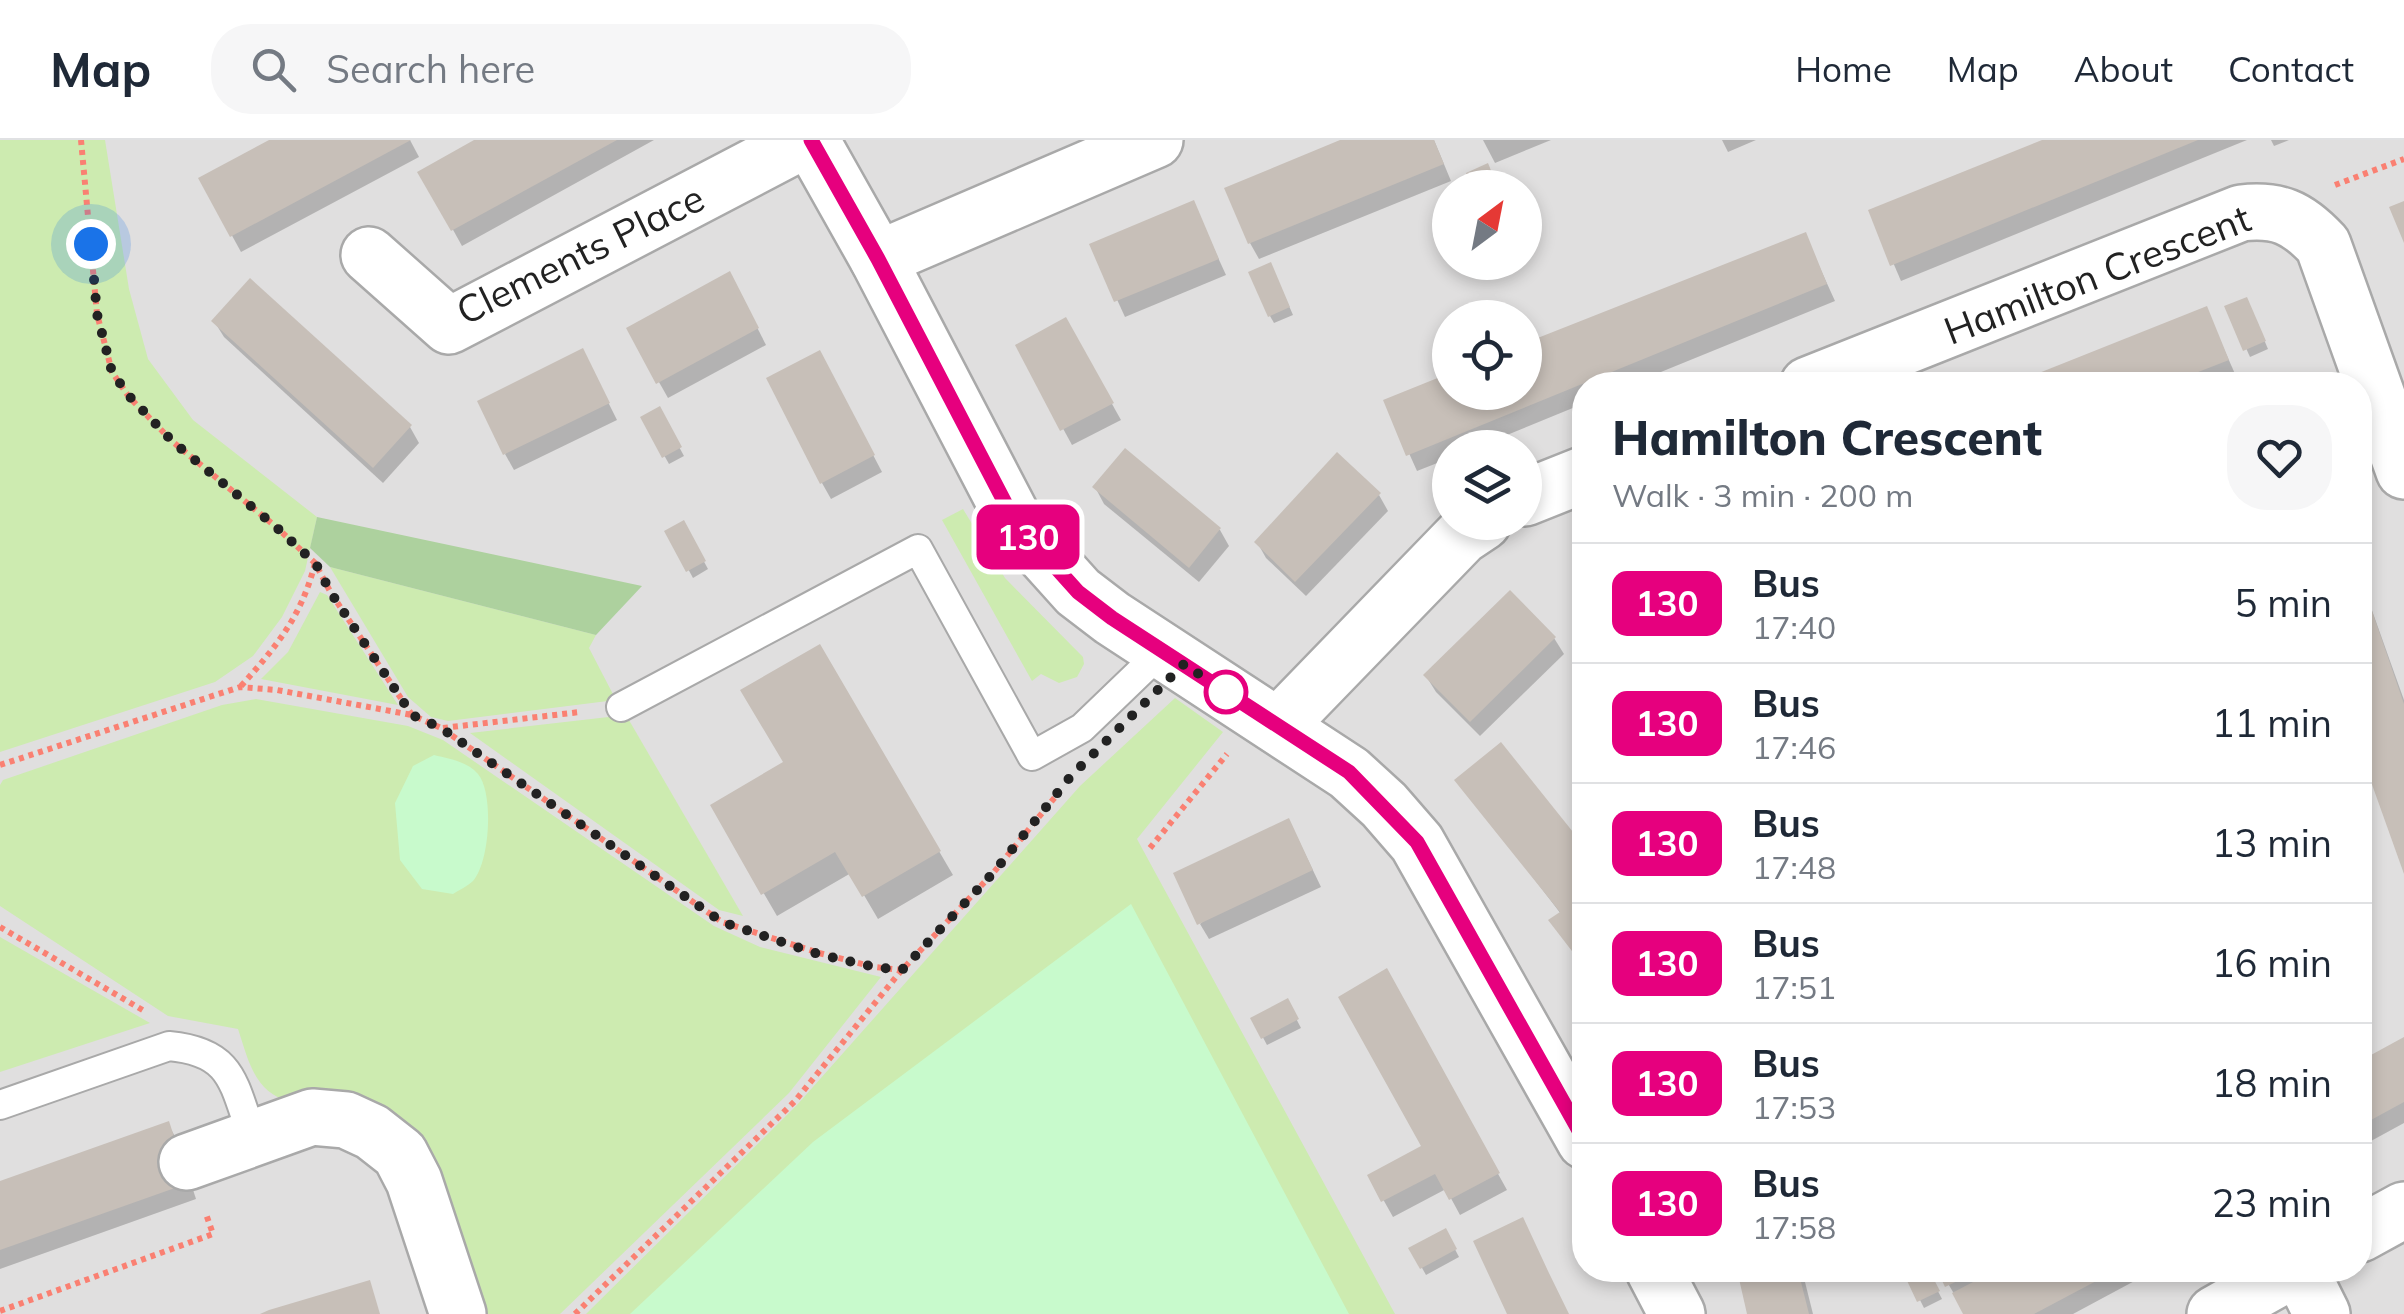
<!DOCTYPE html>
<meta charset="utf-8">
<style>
:root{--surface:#fff;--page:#f6f6f7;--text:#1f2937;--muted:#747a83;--line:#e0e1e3}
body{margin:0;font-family:Mulish,sans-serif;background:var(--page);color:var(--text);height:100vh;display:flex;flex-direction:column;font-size:38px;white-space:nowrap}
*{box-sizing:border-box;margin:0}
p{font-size:32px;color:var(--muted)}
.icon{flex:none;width:55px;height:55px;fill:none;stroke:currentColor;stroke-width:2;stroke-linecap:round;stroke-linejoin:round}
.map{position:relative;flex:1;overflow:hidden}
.sheet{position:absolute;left:1572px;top:232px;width:800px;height:910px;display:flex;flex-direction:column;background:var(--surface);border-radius:40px;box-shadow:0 5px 15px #0003}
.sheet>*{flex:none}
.badge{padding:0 20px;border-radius:15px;font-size:35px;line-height:65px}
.needle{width:65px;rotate:32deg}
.fabs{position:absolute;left:1432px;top:30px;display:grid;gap:20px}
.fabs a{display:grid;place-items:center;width:110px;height:110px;border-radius:50%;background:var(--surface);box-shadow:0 5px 15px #0003;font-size:50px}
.you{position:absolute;width:50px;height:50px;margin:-25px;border:8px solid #fff;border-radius:50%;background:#1a73e8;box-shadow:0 0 0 15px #1a73e833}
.map>.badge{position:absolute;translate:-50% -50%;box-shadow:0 0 0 5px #fff}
.round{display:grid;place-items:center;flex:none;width:105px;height:105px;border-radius:40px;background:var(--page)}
.head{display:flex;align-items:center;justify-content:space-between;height:170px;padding:0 40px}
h1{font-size:48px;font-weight:800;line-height:75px}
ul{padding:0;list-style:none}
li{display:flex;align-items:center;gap:30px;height:120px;padding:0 40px;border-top:2px solid var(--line)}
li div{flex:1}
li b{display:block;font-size:38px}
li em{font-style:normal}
li .badge{min-width:110px;font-weight:700;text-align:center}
header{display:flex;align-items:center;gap:60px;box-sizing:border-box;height:140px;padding:0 50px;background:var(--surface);border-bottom:2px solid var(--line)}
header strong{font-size:48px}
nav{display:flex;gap:55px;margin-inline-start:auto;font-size:35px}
.search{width:700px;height:90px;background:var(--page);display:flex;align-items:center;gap:25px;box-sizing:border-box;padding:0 35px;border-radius:40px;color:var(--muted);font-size:38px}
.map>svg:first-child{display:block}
</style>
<header>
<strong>Map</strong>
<div class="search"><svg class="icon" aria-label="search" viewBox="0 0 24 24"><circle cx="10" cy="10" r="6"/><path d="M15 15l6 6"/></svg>Search here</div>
<nav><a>Home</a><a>Map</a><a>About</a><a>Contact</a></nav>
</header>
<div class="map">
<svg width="2404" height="1174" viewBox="0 0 2404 1174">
<rect width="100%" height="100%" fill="#f2efe9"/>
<path fill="#e0dfdf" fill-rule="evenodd" d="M 0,0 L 2404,0 L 2404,1174 L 0,1174 ZM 1450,48 L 1525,48 L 1525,122 L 1450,122 ZM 1450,178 L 1525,178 L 1525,252 L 1450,252 ZM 1585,245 L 2360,245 L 2360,1130 L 1585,1130 ZM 1450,308 L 1525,308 L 1525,382 L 1450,382 Z"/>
<g fill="#cdebb0">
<polygon points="0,0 105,0 129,149 148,219 193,280 317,377 305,431 282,477 253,516 215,542 0,612"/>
<polygon points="963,369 1005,438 1083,517 1084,524 1077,537 1059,543 1041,534 1032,541 942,380"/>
<polygon points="330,427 596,495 589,508 616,560 448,581 431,577 408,557"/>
<polygon points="320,452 327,455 398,565 261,539 288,512"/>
<polygon points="1175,558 1223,592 1137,699 1395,1174 586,1174 797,965 1080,646"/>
<path d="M 256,559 L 408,586 L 443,600 L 714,786 L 760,807 L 881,837 L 789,953 L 560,1174 L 482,1174 L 442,1050 L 292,963 C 254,952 249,922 238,889 L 168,876 L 0,766 L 0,645 L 3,640 L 222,565 Z"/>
<polygon points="626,575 743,776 719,770 470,593"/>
<polygon points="0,797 150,883 0,932"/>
</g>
<polygon fill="#add19e" points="317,377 642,446 596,495 330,427 310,408"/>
<g fill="#c8facc">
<path d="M 434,615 C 449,619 467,621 478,634 C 494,653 490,722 473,741 C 468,746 459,750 453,754 L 422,749 L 400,720 L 395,663 L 413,626 Z"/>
<polygon points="1131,764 1349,1174 630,1174 813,1002"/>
</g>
<g fill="#0003">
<polygon points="275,0 410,0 419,17 241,112 201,39"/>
<polygon points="479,0 654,0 462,106 421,32"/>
<polygon points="1346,0 1434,0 1451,41 1259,119 1250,103"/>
<polygon points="1483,0 1551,0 1495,23"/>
<polygon points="1722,0 1756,0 1728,12"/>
<polygon points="2050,0 2247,0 1901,141 1871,71"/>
<polygon points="2271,0 2289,0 2274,6"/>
<polygon points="1193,63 1226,135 1125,177 1092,105"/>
<polygon points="1805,95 1835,161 1629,245 1585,245 1585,263 1475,308 1450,308 1450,318 1417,331 1386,262 1450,236 1450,252 1525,252 1525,207"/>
<polygon points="1274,132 1293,175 1274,183 1270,176"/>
<polygon points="738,150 766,205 668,258 629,189"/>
<polygon points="2250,167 2268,209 2250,217 2228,168"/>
<polygon points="2206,169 2236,236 2214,245 2015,245"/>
<polygon points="1065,180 1121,280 1072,305 1018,206"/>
<polygon points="214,181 410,287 419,303 383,343 224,197"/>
<polygon points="591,228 617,280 514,330 505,314"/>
<polygon points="828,229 882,332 831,359 822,343"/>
<polygon points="659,270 684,316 669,324 643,278"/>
<polygon points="1095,347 1220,390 1229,406 1199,442 1104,364"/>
<polygon points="1379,355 1388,371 1306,456 1266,418 1257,402"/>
<polygon points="683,383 708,429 693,438 668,392"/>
<polygon points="2360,437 2404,560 2404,728 2360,607"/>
<polygon points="1554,498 1564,514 1480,596 1436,552 1426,536"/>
<polygon points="819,507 953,735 878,779 851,733 777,776 713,666 786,623"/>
<polygon points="1458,640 1585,712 1585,828 1551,781 1561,774"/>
<polygon points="1297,697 1321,747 1209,799 1200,784"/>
<polygon points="1386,832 1507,1050 1460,1075 1446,1049 1393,1077 1370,1036 1424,1007"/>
<polygon points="1287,861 1301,888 1267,905 1253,879"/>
<polygon points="2404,899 2404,983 2360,1007 2360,923"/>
<polygon points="168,984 177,1000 196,1059 0,1129 0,1043"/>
<polygon points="1446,1092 1459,1117 1426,1135 1412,1110"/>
<polygon points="1739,1130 1802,1130 1813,1174 1750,1174"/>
<polygon points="1905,1130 1927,1130 1942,1159 1924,1168"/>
<polygon points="1940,1130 1968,1130 1975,1144 2000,1130 2155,1130 2073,1174 1966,1174"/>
</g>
<g fill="#c7bfb8">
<polygon points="269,0 411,0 230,97 198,38"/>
<polygon points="474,0 617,0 451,91 417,32"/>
<polygon points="1340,0 1434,0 1444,24 1248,104 1224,48"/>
<polygon points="2042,0 2198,0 1890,126 1868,70"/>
<polygon points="1488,23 1498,48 1473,48 1466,33"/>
<polygon points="1194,60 1219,119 1114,162 1089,104"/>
<polygon points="2404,61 2404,103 2389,67"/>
<polygon points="1806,92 1827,144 1406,316 1383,260 1450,233 1450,252 1525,252 1525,203"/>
<polygon points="1271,122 1290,167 1268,177 1248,132"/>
<polygon points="730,131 759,188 656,244 626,188"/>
<polygon points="250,138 412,285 373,328 211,181"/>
<polygon points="2247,157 2266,201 2243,211 2224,166"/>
<polygon points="2207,166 2229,220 2165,245 2009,245"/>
<polygon points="1066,177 1114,263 1060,291 1015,205"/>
<polygon points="583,208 610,263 503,315 477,261"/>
<polygon points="820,210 875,315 820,344 766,238"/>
<polygon points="660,266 682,307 662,318 640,277"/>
<polygon points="1125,308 1221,388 1189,428 1092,347"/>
<polygon points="1337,312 1381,353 1295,442 1254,402"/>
<polygon points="684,380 706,421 686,432 664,391"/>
<polygon points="2361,439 2404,564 2404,734 2360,611"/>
<polygon points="1510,450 1556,497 1470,582 1423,535"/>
<polygon points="820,504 941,711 862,757 835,712 761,755 710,665 783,622 740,550"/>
<polygon points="1501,602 1585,707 1585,828 1548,780 1560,772 1454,640"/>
<polygon points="1289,678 1313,730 1197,785 1173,733"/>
<polygon points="1387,828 1500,1033 1449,1060 1435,1034 1381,1062 1367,1035 1421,1006 1338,857"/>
<polygon points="1288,858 1299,879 1261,899 1250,878"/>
<polygon points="2404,897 2404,962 2360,986 2360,921"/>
<polygon points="169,981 189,1043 0,1110 0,1041"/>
<polygon points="1523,1077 1548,1131 1569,1174 1507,1174 1473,1101"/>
<polygon points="1446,1088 1457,1109 1420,1129 1408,1108"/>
<polygon points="1737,1130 1798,1130 1809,1174 1747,1174"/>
<polygon points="1902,1130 1929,1130 1940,1151 1917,1162"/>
<polygon points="1937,1130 1970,1130 1972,1134 1945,1147"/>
<polygon points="1996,1130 2117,1130 2034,1174 1963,1174 1952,1153"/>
<polygon points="370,1140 380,1174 260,1174 269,1170"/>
</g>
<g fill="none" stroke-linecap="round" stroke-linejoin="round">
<defs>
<g id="lane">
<polyline points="621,567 918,409 1032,616 1082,588 1162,511"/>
<path d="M 0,965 L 169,906 C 234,912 233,944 253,998"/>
</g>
<g id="street">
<polyline points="811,0 878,119 1015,382 1078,452 1112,478 1349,633 1384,665 1417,703 1585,1001"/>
<polyline points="369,115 449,186 805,0"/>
<polyline points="878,119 1155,0"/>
<path d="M 1808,245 L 2241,73 C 2278,69 2297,77 2323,105 L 2404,331"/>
<polyline points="1525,358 1585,334"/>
<polyline points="1278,586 1462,396 1483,382"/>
<polyline points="187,1022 312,977 346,980 372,992 400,1014 414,1041 458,1174"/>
<polyline points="2360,1094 2404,1070"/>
<polyline points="1654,1130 1677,1174"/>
<polyline points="2300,1130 2322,1174"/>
<polyline points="2215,1174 2293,1130"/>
</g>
</defs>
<use href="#lane" stroke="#a9a9a9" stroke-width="32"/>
<use href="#street" stroke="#a9a9a9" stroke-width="60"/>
<g stroke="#fa8072" stroke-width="6" stroke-dasharray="5 5" stroke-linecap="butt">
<polyline points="81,0 97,174 112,232 129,257 173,302 275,386 315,423 331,453 412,575 441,588 722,782 819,813 874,827 902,830 994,732 1060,651"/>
<polyline points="2335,45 2404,19"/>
<path d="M 241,546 C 276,507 302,476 315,423"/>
<polyline points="443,588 580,572"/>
<polyline points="0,625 240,547 277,550 412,575"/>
<polyline points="1150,708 1227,614"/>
<polyline points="0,787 146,872"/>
<polyline points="0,1171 213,1094 206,1074"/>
<polyline points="575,1174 795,961 901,831"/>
</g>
<use href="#lane" stroke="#fff" stroke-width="28"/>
<use href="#street" stroke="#fff" stroke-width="55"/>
</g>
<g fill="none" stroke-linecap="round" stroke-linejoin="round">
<defs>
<polyline id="line" points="811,0 878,119 1015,382 1078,452 1112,478 1349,632 1417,702 1585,1001"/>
</defs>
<use href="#line" stroke="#fff" stroke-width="22"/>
<use href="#line" stroke="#e6007e" stroke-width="15"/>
<polyline stroke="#222" stroke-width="10" stroke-dasharray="0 18" points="91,104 97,174 112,232 129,256 173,302 275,386 316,424 331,453 412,575 441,588 722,782 818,814 874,827 902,830 994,732 1071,636 1184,524 1234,558 1226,552"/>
</g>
<circle fill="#fff" stroke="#e6007e" stroke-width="5" cx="1226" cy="552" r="20"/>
<g text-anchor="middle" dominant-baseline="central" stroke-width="10" stroke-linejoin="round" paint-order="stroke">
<g font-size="38" fill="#222" stroke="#fff">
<text transform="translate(580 114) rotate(-26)">Clements Place</text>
<text transform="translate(2097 134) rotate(-21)">Hamilton Crescent</text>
</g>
</g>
</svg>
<div class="fabs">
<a><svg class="needle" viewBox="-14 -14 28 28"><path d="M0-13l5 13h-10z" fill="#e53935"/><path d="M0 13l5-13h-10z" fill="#747a83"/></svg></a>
<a><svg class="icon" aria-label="locate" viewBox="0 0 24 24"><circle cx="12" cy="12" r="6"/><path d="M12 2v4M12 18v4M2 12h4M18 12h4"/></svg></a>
<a><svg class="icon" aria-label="layers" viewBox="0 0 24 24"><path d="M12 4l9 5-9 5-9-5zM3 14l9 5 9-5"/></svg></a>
</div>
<div class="you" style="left:91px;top:104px"></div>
<b class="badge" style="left:1028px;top:397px;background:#e6007e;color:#fff">130</b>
<section class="sheet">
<div class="head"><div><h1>Hamilton Crescent</h1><p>Walk · 3 min · 200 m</p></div><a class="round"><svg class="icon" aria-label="heart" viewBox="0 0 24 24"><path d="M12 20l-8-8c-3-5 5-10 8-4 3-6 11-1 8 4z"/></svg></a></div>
<ul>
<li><span class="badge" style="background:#e6007e;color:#fff">130</span><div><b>Bus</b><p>17:40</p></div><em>5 min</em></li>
<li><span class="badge" style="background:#e6007e;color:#fff">130</span><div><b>Bus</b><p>17:46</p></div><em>11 min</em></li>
<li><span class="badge" style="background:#e6007e;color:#fff">130</span><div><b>Bus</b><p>17:48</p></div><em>13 min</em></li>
<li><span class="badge" style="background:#e6007e;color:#fff">130</span><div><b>Bus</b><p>17:51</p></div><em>16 min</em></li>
<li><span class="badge" style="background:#e6007e;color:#fff">130</span><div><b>Bus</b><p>17:53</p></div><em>18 min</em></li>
<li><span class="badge" style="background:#e6007e;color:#fff">130</span><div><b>Bus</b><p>17:58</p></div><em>23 min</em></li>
</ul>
</section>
</div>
